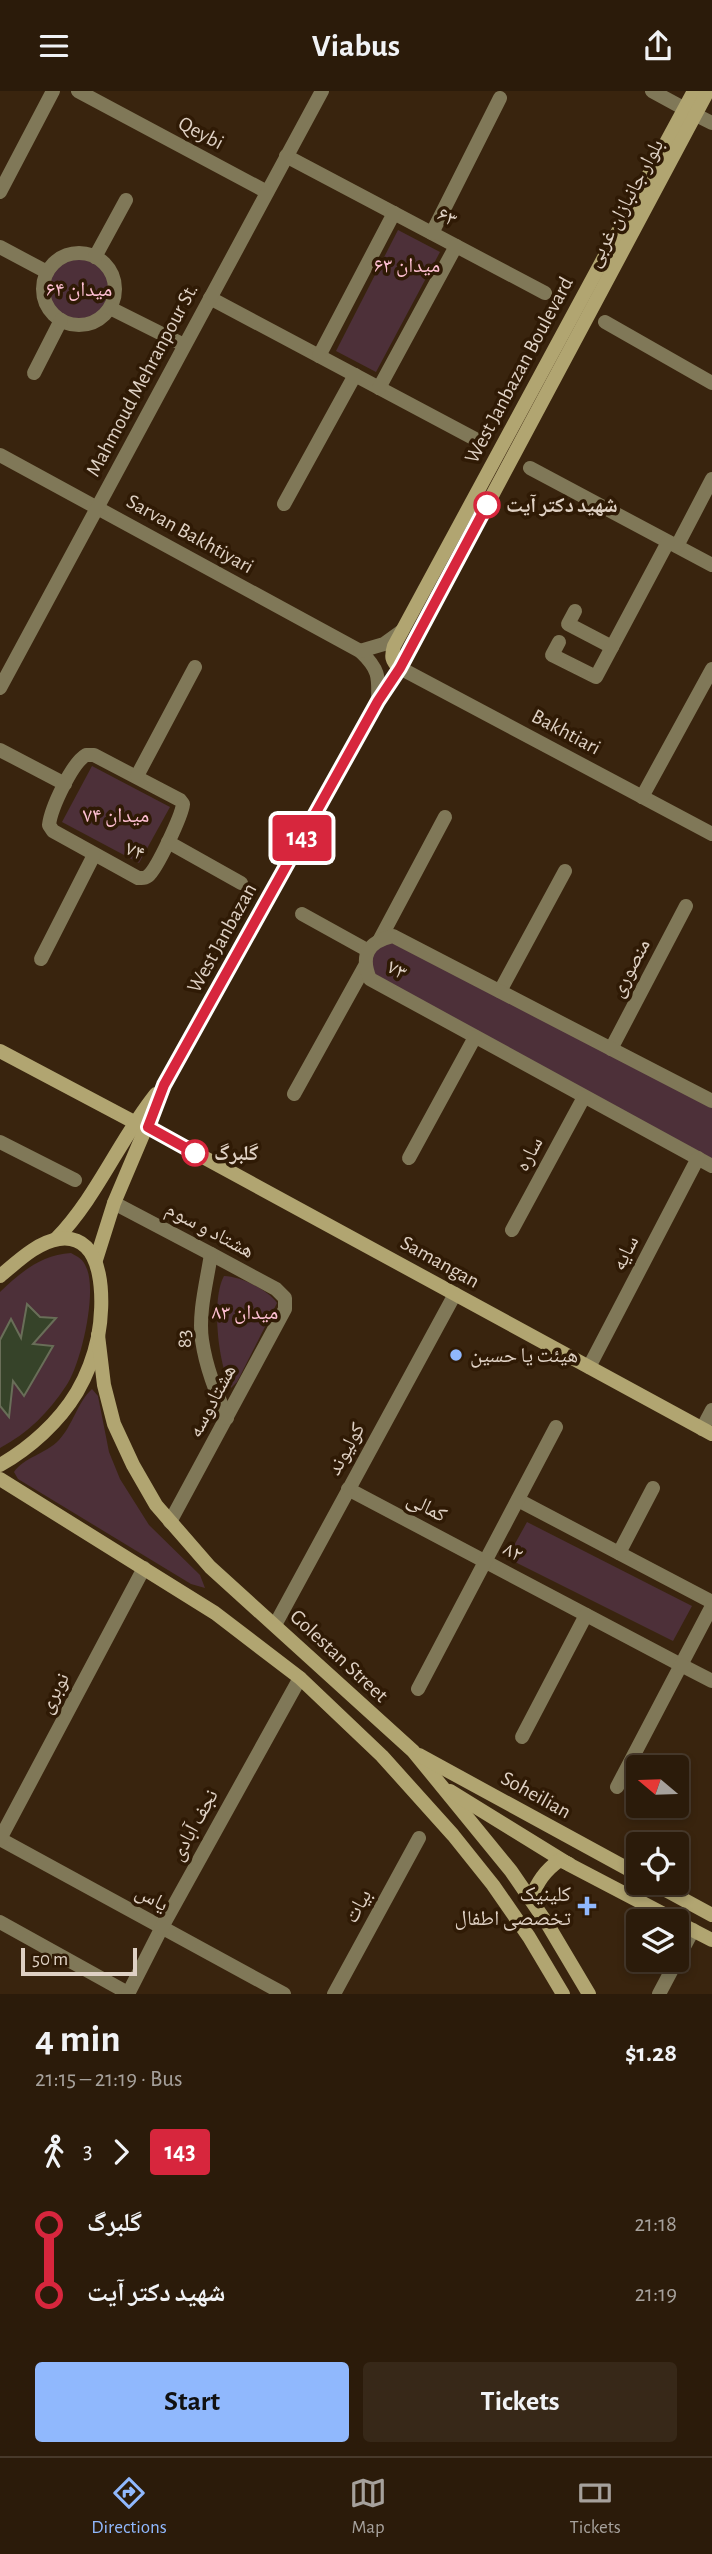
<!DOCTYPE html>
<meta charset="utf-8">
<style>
:root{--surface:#2b1b0a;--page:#372818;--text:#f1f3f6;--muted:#a6a19c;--line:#47392b;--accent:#90b8fd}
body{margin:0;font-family:"Alegreya Sans","Noto Naskh Arabic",sans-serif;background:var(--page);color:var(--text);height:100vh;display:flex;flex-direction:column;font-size:26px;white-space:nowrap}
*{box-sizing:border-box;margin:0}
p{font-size:23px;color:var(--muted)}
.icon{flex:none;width:38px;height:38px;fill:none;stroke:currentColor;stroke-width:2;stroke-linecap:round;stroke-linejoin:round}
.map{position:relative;height:1903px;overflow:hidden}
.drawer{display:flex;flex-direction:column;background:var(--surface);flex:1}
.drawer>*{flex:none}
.badge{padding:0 14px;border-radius:5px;font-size:24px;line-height:46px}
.needle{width:46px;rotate:289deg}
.tools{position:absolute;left:626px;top:1664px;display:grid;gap:14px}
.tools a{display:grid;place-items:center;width:63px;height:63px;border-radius:7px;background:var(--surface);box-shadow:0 4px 10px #0003,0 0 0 2px var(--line);font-size:35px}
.scale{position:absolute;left:21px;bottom:18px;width:116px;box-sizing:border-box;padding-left:7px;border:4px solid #dfd1c4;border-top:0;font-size:19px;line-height:24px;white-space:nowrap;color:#dfd1c4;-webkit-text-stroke:5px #2f1a05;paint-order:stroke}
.map>.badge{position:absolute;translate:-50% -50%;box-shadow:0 0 0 4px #fff}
.legs{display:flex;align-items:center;gap:10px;height:77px;padding:0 35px;font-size:23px}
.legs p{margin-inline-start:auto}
.overview{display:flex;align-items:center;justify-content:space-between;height:119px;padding:0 35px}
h1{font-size:38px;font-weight:600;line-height:52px}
.cta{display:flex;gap:14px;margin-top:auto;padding:14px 35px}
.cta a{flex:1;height:80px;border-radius:7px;background:var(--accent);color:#111;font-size:28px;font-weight:600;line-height:80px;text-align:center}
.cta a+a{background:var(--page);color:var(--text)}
ul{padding:0 35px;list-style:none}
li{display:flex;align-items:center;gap:24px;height:70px;font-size:26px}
li i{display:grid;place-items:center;width:10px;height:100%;margin:0 9px;background:currentColor}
li i::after{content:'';width:18px;height:18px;margin:-9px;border:5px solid;border-radius:50%;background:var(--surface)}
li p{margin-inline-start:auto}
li:first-child i{background:linear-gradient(#0000 50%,currentColor 0)}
li:last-child i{background:linear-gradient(currentColor 50%,#0000 0)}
header{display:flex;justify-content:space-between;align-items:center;height:91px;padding:0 35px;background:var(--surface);font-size:32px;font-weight:600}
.dock{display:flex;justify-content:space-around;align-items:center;height:98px;border-top:2px solid var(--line);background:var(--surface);font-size:19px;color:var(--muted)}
.dock a{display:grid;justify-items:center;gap:4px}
.dock .active{color:var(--accent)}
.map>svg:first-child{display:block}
</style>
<header><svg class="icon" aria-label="menu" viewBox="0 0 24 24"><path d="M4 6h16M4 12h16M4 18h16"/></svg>Viabus<svg class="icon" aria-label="share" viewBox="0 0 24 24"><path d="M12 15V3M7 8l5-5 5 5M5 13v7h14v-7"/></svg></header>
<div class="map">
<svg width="712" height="1903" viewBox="0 0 712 1903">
<rect width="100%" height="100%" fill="#39240e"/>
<g fill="#4d3039">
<polygon points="398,139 440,161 376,281 336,260"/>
<circle cx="79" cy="198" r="31"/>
<polygon points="92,675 170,716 139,772 62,731"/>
<polygon points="393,845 712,1010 712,1075 370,888 367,859"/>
<path d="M 71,1162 C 78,1166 83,1168 86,1176 C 98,1199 81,1274 66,1295 C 49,1321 28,1342 0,1357 L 0,1201 C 21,1181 41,1164 71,1162 Z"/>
<path d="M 224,1185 C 240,1185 268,1199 277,1212 L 237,1291 L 231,1297 C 218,1274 211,1208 224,1185 Z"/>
<path d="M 92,1298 L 98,1305 L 109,1361 L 120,1388 L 149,1434 L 200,1484 L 205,1497 L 191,1493 L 18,1388 L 14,1381 C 24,1366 46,1363 59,1349 C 73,1334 77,1312 92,1298 Z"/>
<polygon points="527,1431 692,1515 673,1550 507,1467"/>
</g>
<polygon fill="#364329" stroke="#696e58" stroke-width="2" points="27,1213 40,1226 56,1227 33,1253 53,1255 24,1305 13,1290 9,1326 0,1315 0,1249 11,1228 21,1247"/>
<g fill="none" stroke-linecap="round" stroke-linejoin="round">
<g stroke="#807858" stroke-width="14">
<polyline points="78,0 267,101"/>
<polyline points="652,0 685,18"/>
<polyline points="696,24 712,32"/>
<polyline points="286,65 545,202"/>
<polyline points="0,101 53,0"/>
<polyline points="432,142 500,7"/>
<polyline points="0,156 47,181"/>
<circle cx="79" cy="198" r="36"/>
<polyline points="95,166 126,109"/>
<polyline points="210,207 477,349"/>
<polyline points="110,217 184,254"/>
<polyline points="605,231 712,292"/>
<polyline points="319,265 394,122"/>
<polyline points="34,282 61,229"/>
<polyline points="379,297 456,155"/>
<path d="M 0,364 L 360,560 C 379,578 379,585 378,610"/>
<polyline points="530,377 712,474"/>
<polyline points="284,413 355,284"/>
<polyline points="677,455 712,388"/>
<polyline points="575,520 568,533 612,556"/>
<polyline points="559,551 552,564 596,586 668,451"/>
<polyline points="360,560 384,553 402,540"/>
<polyline points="400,577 712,743"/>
<polyline points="0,597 322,0"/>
<polyline points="0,659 65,693"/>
<path d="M 86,664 L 94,664 L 180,709 L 183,713 C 182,724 157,778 148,785 C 144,788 143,787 138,787 L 53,740 L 49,734 C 51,717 72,672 86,664 Z"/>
<polyline points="137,685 195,576"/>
<polyline points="642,706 712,578"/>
<polyline points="168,751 241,792"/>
<polyline points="302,823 367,859"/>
<polyline points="380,848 445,726"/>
<polyline points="41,868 94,764"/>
<polyline points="500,900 565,780"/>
<polyline points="611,958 686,815"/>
<polyline points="294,1003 365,875"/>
<path d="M 712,1010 L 393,845 C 368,851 360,864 370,888 L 712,1075"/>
<polyline points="0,1051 75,1089"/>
<polyline points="409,1067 475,946"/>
<polyline points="114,1112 211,1163 276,1198 285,1207 285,1218 170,1431"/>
<polyline points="512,1139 584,1006"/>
<path d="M 211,1163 C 207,1190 198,1222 202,1249 C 206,1277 216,1301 227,1327"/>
<polyline points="589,1276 698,1067"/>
<polyline points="702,1338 712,1319"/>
<polyline points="348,1398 681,1574 712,1515"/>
<polyline points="518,1409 712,1511"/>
<polyline points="619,1462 653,1397"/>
<polyline points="275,1534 455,1203"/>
<polyline points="418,1598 556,1336"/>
<polyline points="522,1646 586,1524"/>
<polyline points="617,1696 681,1574 712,1590"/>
<polyline points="0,1748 284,1903"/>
<polyline points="0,1748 144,1477"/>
<polyline points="0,1831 128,1902"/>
<polyline points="677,1869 693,1839"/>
<polyline points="128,1903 162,1836 300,1587"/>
<polyline points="334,1903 419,1747"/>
<polyline points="659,1903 677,1869"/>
</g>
<g stroke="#b1a571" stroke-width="14">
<path d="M 400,577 C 391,570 391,565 394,555 L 694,0"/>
<polyline points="0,960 134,1031"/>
<polyline points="148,1036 712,1343"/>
<path d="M 56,1148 C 97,1106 119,1049 156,1003"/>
<polyline points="96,1169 114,1112 164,994 378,610 400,577 708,0"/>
<path d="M 0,1185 C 16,1172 37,1151 59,1148 C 107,1141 104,1215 98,1246 C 94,1265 87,1284 77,1301 C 59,1331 30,1357 0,1374"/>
<polyline points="98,1244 104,1294 114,1333 133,1374 156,1414 210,1476 413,1660 511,1780 548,1834 589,1903"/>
<polyline points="0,1388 215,1522 300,1587 382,1665 453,1744 493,1794 529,1846 563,1903"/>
<polyline points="419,1664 639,1784"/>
<polyline points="450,1700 570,1774 677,1830"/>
<polyline points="653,1792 712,1824"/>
<path d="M 530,1808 C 538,1791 544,1780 560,1769 L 569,1773"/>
<polyline points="677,1831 712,1849"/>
</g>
</g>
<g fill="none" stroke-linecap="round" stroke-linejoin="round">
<defs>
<polyline id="line-1" points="195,1062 148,1036 164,994 378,610 400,577 487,414"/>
</defs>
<use href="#line-1" stroke="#fff" stroke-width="16"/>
<use href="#line-1" stroke="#d7263d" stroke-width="10"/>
</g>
<g fill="#fff" stroke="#d7263d" stroke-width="3.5">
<circle cx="487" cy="414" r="12"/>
<circle cx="195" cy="1062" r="12"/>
</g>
<g fill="#90b8fd" stroke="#2f1a05" stroke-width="2.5">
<circle cx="456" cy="1264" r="7"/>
<path d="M583.5 1804.5h7v7h7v7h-7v7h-7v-7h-7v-7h7z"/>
</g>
<g text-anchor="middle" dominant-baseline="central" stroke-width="7" stroke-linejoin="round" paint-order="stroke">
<g font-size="21" fill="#dfd1c4" stroke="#2f1a05">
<text transform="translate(201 42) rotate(28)">Qeybi</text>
<text transform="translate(625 112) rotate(-62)">بلوار جانبازان غربی</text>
<text transform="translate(447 126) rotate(28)">۶۳</text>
<text transform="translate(519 279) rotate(-62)">West Janbazan Boulevard</text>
<text transform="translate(142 289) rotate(-62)">Mahmoud Mehranpour St.</text>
<text transform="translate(190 443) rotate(29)">Sarvan Bakhtiyari</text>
<text transform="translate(566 641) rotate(28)">Bakhtiari</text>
<text transform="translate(135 760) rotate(23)">۷۴</text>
<text transform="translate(222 847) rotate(-61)">West Janbazan</text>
<text transform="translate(630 877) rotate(-62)">منصوری</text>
<text transform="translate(397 879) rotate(29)">۷۳</text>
<text transform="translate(529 1063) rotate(-62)">ساره</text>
<text transform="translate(210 1139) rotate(28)">هشتاد و سوم</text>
<text transform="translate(625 1162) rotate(-63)">سایه</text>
<text transform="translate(440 1171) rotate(29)">Samangan</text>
<text transform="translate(184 1248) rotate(-94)">83</text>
<text transform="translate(212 1310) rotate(-62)">هشتادوسه</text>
<text transform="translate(346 1358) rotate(-61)">کولیوند</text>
<text transform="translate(427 1416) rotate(28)">کمالی</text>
<text transform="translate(513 1461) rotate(28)">۸۲</text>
<text transform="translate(339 1565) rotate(43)">Golestan Street</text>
<text transform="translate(54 1602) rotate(-62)">نوبری</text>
<text transform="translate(536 1704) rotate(29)">Soheilian</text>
<text transform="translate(194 1734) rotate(-61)">نجف آبادی</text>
<text transform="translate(152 1807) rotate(29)">یاس</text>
<text transform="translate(358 1815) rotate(-61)">بیات</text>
</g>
<g font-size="21" fill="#fdbfd2" stroke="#2f1a05">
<text x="407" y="174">میدان ۶۳</text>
<text x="79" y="198">میدان ۶۴</text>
<text x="116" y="724">میدان ۷۴</text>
<text x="245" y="1221">میدان ۸۳</text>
</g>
<g font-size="21" font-weight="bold" fill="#dfd1c4" stroke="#2f1a05" text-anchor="start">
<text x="506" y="414">شهید دکتر آیت</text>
<text x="214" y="1062">گلبرگ</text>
</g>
<g font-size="21" fill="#dfd1c4" stroke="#2f1a05" text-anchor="start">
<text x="470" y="1264">هیئت یا حسین</text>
<text x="571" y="1803" text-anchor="end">کلینیک<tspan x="571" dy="24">تخصصی اطفال</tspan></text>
</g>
</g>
</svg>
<div class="tools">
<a><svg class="needle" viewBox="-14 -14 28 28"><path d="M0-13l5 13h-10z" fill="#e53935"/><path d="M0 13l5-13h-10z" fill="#a6a19c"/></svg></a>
<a><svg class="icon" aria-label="locate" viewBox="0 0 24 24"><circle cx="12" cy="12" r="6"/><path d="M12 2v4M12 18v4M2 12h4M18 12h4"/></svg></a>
<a><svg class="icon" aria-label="layers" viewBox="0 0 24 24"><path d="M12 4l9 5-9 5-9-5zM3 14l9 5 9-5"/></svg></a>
</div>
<div class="scale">50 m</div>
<b class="badge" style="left:302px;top:747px;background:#d7263d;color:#fff">143</b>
</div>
<section class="drawer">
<div class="overview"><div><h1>4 min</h1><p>21:15 – 21:19 · Bus</p></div><b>$1.28</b></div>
<div class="legs"><svg class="icon" aria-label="walk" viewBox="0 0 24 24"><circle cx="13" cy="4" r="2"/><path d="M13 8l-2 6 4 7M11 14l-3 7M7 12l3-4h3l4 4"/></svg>3<svg class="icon" aria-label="forward" viewBox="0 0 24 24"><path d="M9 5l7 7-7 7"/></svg><b class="badge" style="background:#d7263d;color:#fff">143</b></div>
<ul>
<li><i style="color:#d7263d"></i><b>گلبرگ</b><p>21:18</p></li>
<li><i style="color:#d7263d"></i><b>شهید دکتر آیت</b><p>21:19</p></li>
</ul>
<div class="cta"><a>Start</a><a>Tickets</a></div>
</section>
<nav class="dock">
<a class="active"><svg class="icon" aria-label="directions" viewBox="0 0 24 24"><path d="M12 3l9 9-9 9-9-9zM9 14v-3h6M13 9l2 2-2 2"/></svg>Directions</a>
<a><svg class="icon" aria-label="map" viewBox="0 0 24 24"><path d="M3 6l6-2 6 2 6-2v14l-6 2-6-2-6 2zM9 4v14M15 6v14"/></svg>Map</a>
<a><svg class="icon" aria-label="tickets" viewBox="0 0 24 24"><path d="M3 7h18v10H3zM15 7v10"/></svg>Tickets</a>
</nav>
